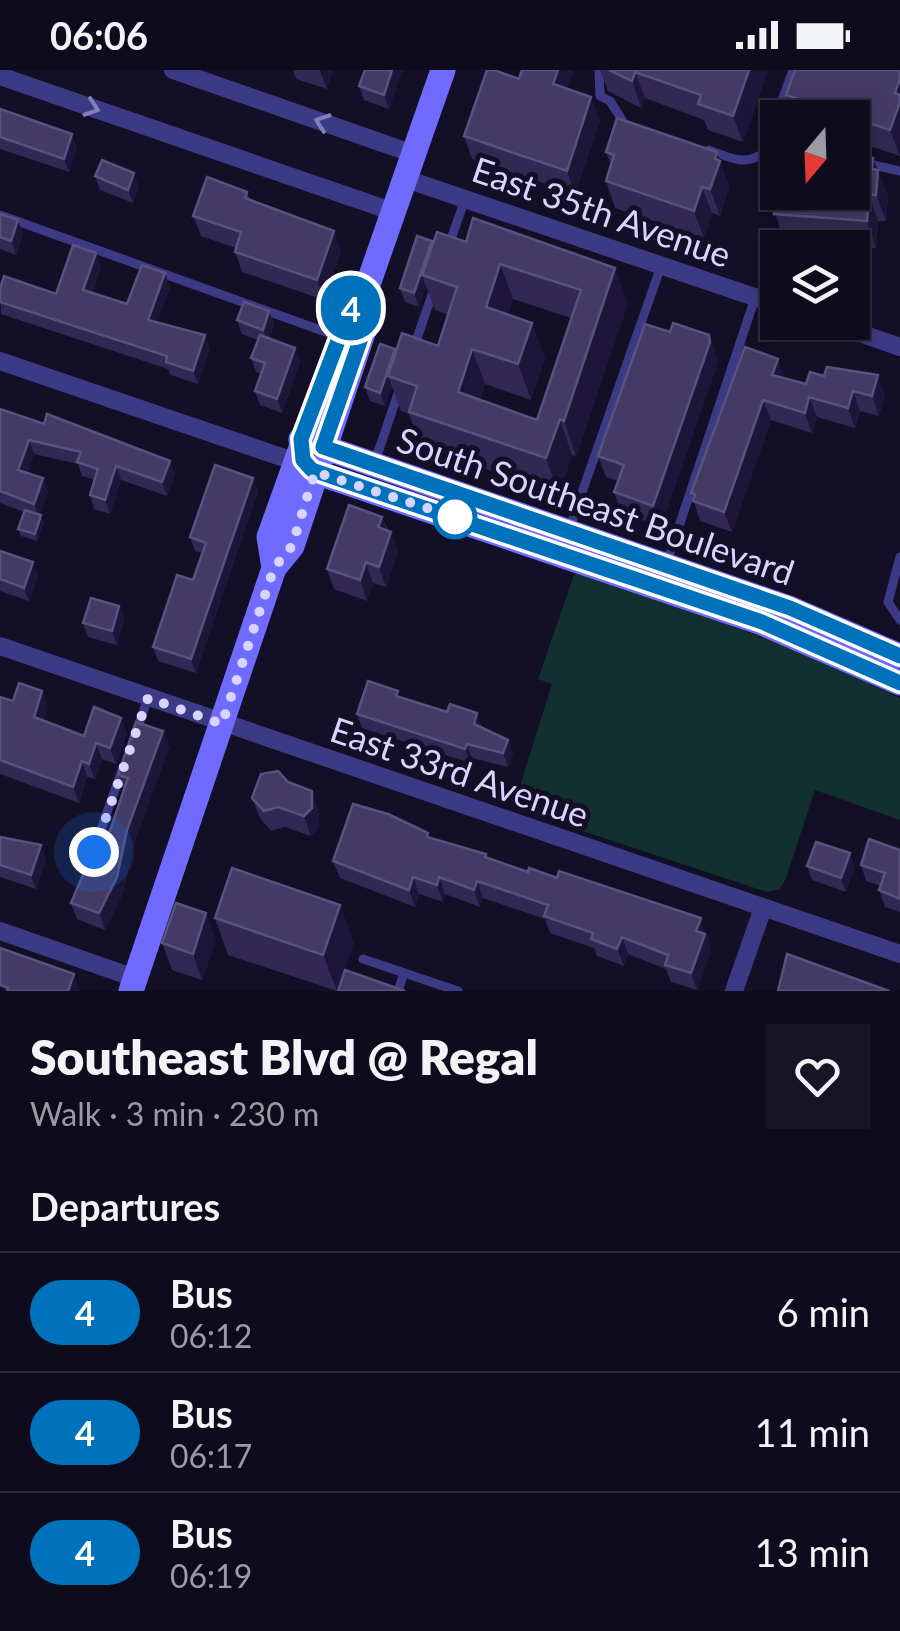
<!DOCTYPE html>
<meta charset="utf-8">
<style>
:root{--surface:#0e0b1c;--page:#171425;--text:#f1f3f6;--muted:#9b9ba3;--line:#2e2b3b}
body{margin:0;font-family:Lato,sans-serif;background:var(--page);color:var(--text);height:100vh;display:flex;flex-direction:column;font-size:38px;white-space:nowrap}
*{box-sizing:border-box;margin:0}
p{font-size:32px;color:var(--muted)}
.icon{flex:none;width:55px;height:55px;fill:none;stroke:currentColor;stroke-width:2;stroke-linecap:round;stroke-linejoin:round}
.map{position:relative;height:921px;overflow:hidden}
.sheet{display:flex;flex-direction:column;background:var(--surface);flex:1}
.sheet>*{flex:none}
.badge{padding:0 20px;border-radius:32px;font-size:35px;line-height:65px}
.needle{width:65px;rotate:199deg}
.buttons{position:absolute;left:760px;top:30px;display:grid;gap:20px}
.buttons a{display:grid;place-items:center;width:110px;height:110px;border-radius:0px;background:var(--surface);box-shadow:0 5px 15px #0003,0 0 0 2px var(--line);font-size:50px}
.you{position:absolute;width:50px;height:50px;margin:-25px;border:8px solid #fff;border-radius:50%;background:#1a73e8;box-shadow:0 0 0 15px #1a73e833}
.map>.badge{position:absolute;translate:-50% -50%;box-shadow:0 0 0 5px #fff}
h2{padding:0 30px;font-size:38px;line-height:90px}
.round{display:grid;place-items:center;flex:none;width:105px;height:105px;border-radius:0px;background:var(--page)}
.head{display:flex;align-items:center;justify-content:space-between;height:170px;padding:0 30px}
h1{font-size:48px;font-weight:800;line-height:75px}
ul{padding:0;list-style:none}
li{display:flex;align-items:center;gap:30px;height:120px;padding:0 30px;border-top:2px solid var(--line)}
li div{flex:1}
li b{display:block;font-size:38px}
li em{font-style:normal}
li .badge{min-width:110px;font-weight:700;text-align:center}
.status{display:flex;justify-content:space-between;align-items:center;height:70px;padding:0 50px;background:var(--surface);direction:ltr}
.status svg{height:28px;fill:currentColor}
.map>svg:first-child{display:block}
</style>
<div class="status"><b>06:06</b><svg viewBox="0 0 49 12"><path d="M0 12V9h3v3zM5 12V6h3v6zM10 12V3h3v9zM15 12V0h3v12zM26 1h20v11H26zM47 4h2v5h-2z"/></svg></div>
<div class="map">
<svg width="900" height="921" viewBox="0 0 900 921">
<rect width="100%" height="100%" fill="#130f26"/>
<polygon fill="#12302f" points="576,499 802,582 900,628 900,750 815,720 786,808 780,819 767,822 513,738 552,614 538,609"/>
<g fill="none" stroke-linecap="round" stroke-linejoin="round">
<g stroke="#3d3a85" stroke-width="9">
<polyline points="599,0 600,26 610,31 622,50"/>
<path d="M 709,80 C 729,87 745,97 763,83 L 793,0"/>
<polyline points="852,90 900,101"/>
<polyline points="0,145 337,266"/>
<polyline points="448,178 465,129"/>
<polyline points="414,277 435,216"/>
<polyline points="375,391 399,321"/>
<polyline points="570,457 661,196"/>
<polyline points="900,487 888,532 900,550"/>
<polyline points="667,492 755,228"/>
<polyline points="136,662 148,628"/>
<polyline points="93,782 122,700"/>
<polyline points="363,889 458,921"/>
<polyline points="398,921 404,903"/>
</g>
<g stroke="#3d3a85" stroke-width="18">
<polyline points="173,0 414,84"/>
<polyline points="0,6 394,142"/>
<polyline points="406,109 778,235"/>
<polyline points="828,252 900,277"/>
<polyline points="0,291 293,391"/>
<polyline points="0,576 900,884"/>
<polyline points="0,861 135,908"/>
<polyline points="734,921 763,838"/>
</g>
<g stroke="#6f6bff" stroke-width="25">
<polyline points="301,369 303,390 315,402 762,553 900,613"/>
<polyline points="323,377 789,538 900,586"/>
<polyline points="274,498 269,467 351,239 366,220 443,0"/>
<polyline points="131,921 274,498 292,476 368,248 366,220"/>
</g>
</g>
<g fill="#312854" fill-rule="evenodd">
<polygon points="293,0 333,0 327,19 296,9"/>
<polygon points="402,0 389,39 364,30 359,16"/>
<polygon points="600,0 768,0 743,72 708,60 704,50 645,28 641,38 608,21"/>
<polygon points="900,0 900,86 852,70 852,48 795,48 786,25"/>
<polygon points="519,9 567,19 600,50 575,124 472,89 464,66"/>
<polygon points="0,39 77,78 69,102 0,79"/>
<polygon points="606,82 717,82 729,117 720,146 712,143 704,168 615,138 606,111 611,95"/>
<polygon points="877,100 888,126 886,151 878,151 876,178 784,171 767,118"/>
<polygon points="95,106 139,117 133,133 100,120"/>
<polygon points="247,122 250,130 341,181 324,230 242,202 235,182 236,178 201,166 193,146"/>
<polygon points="0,144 18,150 23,164 16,185 0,179"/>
<path d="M 432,171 L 433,174 L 628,233 L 576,386 L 572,385 L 559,424 L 421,377 L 409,344 L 401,341 L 392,317 L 385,336 L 370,331 L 365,317 L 396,282 L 438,276 L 448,245 L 435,240 L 426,216 L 419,237 L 405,232 L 400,218 ZM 513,229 L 571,248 L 537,350 L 480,330 L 485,314 L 531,330 L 545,288 L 508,245 Z"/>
<polygon points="101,196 92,223 127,234 170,217 157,252 210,279 198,314 171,305 168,299 1,244 0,219 56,224"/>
<polygon points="269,241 274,255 269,269 295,278 300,292 282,343 260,335 255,321 262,304 256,302 251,288 258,270 242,264 237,250"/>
<polygon points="670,262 709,265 718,292 661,456 621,443 614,422 618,411 606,407 598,386"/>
<polygon points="745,277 785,308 806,314 885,325 879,346 860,341 855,358 817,347 812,363 771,350 732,462 700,451 691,423"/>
<polygon points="0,339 44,354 170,391 175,404 167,426 121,410 110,444 94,439 90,425 95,410 82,406 78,394 34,384 27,403 43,408 48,422 40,445 44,452 37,471 21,466 18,459 24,442 0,433"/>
<polygon points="258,421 196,603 158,591 153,577 193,510 203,483 195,481 190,467"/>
<polygon points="382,447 398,482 386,517 373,513 367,531 334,519 327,499"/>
<polygon points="0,481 33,492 38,506 29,531 0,521"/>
<polygon points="119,536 124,550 117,575 88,567 83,553"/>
<polygon points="0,627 13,631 48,636 43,651 84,666 121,648 127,664 116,694 102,689 95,709 87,707 79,733 0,704"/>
<polygon points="400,628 482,658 513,683 508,697 472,688 470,693 362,658 357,644"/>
<polygon points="163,661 169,678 133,776 123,823 105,860 77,849 71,833 101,784 124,721 118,705"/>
<polygon points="288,712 319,741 319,758 311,766 285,757 271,761 260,748 252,728"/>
<polygon points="0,767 46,789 36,819 0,807"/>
<polygon points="430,768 486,784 488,788 707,865 711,881 697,920 671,912 666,899 628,884 624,896 597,886 594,878 550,863 545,849 483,828 480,837 445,824 443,832 419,824 415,837 340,808 333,791"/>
<polygon points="900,780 900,842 885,837 879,820 881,816 866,811 861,795"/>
<polygon points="807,796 855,796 846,822 812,810"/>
<polygon points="215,848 354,872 337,921 228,885"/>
<polygon points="216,870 202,910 172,900 162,873"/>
</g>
<g fill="#1d163a">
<polygon points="320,0 333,0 327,19 320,1"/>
<polygon points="392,0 402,0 389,39 384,25"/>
<polygon points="558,0 574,0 561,37 553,14"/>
<polygon points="749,0 768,0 743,72 733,46"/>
<polygon points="635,2 645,28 641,38 632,11"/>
<polygon points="900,9 900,86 890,60 895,23"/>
<polygon points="591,27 600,50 575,124 567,101"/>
<polygon points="72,64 77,78 69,102 64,89"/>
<polygon points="717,82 729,117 720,146 710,119"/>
<polygon points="873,88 888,126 886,151 876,125 872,99"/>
<polygon points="134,103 139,117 133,133 128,120"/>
<polygon points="702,117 712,143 704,168 694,141"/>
<polygon points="869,124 878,151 876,178 867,151"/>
<polygon points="18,150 23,164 16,185 11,171"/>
<polygon points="334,161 341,181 324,230 317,210"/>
<polygon points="432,171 437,185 422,205 426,216 419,237 414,223"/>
<polygon points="96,183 101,196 88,233 83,220"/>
<polygon points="500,194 513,229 499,273 486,237"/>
<polygon points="615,198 628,233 576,386 564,351"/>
<polygon points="165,203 170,217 153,264 148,250"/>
<polygon points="269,241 274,255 268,273 263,260"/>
<polygon points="532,253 545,288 531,330 518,294"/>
<polygon points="205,265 210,279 198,314 193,301"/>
<polygon points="709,265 718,292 661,456 653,436"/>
<polygon points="295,278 300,292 282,343 277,329"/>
<polygon points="395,279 400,293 388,306 392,317 385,336 380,323"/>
<polygon points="472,279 485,314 470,358 458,322"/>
<polygon points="778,289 785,309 772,305"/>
<polygon points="878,305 885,325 879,346 872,326"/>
<polygon points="853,321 860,341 855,358 848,338"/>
<polygon points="809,327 817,347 812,363 805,343"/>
<polygon points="763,330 771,350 732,462 724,442"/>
<polygon points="560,349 572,385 559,424 546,388"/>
<polygon points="29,370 34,384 23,414 18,400"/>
<polygon points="170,391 175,404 167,426 162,412"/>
<polygon points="116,396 121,410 110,444 105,430"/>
<polygon points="43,408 48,422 39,448 34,434"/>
<polygon points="253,408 258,421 196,603 191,589"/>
<polygon points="41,445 44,452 37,471 35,464"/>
<polygon points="382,447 389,467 391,462 398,482 386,517 379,497 378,457"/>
<polygon points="33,492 38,506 29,531 24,518"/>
<polygon points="366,492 373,513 367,531 360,510"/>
<polygon points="119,536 124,550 117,575 112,561"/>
<polygon points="42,621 48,636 39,663 34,647"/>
<polygon points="477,643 482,657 474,654"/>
<polygon points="121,648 127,664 116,694 110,678"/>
<polygon points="163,661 169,678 133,776 123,823 105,860 99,843"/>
<polygon points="508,670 513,683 508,697 503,683"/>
<polygon points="96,673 102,689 95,709 89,694"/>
<polygon points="467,674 472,688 470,693 465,679"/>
<polygon points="82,691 87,707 79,733 73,717"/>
<polygon points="312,721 319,741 319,758 311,766 304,746"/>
<polygon points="41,775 46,789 36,819 31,805"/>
<polygon points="850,783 855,796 846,822 841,808"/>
<polygon points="413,807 419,824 415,837 409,820"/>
<polygon points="439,807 445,824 443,832 437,815"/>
<polygon points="477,811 483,828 480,837 474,820"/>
<polygon points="340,835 354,872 337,921 323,885"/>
<polygon points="206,843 216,870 202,910 193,884"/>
<polygon points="701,848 711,881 697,920 691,903 696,861"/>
<polygon points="622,867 628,884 624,896 617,879"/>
<polygon points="74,904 80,921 68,921"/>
</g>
<g fill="#433a66" stroke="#5a527e" stroke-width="2.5" fill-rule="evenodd">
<polygon points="365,0 392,0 384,25 359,16"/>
<polygon points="487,0 494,0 519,9 522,0 558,0 553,14 591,27 567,101 464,66"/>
<polygon points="609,0 749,0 733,46 698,34 701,25 635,2 632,11"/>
<polygon points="795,0 900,0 900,9 895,23 900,25 900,32 890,60 786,25"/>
<polygon points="0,39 72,64 64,89 0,67"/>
<polygon points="617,48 717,82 715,89 720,91 710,119 702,117 694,141 606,111 614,85 606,82"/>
<polygon points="769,81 778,82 778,122 852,122 852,87 873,88 872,99 878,100 876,125 869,124 867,151 774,144 776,118 767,118"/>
<polygon points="102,90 134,103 128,120 95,106"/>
<polygon points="207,107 247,122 245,128 334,161 317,210 235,182 241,162 193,146"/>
<polygon points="0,144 18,150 11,171 0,167"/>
<path d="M 473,148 L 615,198 L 564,351 L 560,349 L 546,388 L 409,342 L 417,316 L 388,306 L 402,263 L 438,276 L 457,217 L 422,205 L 437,162 L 466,172 ZM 500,194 L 581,220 L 537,350 L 458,322 L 472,279 L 518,294 L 532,253 L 486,237 Z"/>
<polygon points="417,166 432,171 414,223 400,218"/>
<polygon points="73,175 96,183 83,220 127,234 142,195 165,203 148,250 205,265 193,301 166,292 167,286 0,232 0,219 4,206 56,224"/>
<polygon points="244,232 269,241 263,260 237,250"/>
<polygon points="673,253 709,265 710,272 653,436 614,422 624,395 598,386 645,254 670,262"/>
<polygon points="260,265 295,278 277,329 255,321 265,293 251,288"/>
<polygon points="380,274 395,279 380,323 365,317"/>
<polygon points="745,277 778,289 772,305 806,314 810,302 824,306 827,297 878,305 872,326 853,321 848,338 809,327 805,343 763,330 724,442 693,431 695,425 691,423"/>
<polygon points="0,339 44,354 47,344 170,391 162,412 116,396 105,430 90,425 98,399 77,392 81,382 29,370 18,400 43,408 34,434 0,421"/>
<polygon points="215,395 253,408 191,589 153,577 177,505 193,510 206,473 190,467"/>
<polygon points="349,435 382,447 378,457 391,462 379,497 366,492 360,510 327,499"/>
<polygon points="25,440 41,445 35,464 18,459"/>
<polygon points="0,481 33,492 24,518 0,509"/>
<polygon points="91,528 119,536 112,561 83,553"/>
<polygon points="368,611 398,621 396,626 447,642 450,634 477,643 474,654 508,670 503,683 467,674 465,679 357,644"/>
<polygon points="19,613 42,621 34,647 84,666 94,637 121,648 110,678 96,673 89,694 82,691 73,717 0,690 0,627 13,631"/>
<polygon points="136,652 163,661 127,760 117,807 99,843 71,833 93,781 101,784 112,755 128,708 118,705"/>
<polygon points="278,701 288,712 312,721 312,738 304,746 278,737 264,741 252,728 261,704"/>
<polygon points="353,734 388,744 428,763 427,767 486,784 485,787 528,802 529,798 557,808 559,801 701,848 696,861 705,864 691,903 665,895 668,885 622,867 617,879 591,869 593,863 544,846 548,835 477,811 474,820 439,807 437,815 413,807 409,820 333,791"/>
<polygon points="0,767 41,775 31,805 0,795"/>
<polygon points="869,769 900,780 900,829 879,820 885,803 861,795"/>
<polygon points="816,772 850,783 841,808 807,796"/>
<polygon points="232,798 340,835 323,885 215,848"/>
<polygon points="176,833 206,843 193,884 162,873"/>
<polygon points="0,878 74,904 68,921 7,921 8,918 0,915"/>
<polygon points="787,884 889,921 778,921"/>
<polygon points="345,900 405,921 338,921"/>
</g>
<defs><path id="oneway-chevron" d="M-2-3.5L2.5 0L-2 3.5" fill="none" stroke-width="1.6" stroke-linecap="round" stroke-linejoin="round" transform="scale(2.5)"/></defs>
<g stroke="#837fbc">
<use href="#oneway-chevron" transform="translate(92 38) rotate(19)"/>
<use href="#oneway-chevron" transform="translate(322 52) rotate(-161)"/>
</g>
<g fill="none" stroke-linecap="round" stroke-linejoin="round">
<defs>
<polyline id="line" points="900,586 790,538 323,377 368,248 366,220 350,239 301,369 303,390 312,400 762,552 900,613"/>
</defs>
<use href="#line" stroke="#fff" stroke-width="22"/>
<use href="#line" stroke="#0072bc" stroke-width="15"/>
<polyline stroke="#d9d4ff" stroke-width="10" stroke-dasharray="0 18" points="94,782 148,628 222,654 274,498 292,476 315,402 455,447"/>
</g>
<circle fill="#fff" stroke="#0072bc" stroke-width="5" cx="455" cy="447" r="20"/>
<g text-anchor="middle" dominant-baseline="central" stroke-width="10" stroke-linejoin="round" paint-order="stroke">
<g font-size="35" fill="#d9d4ff" stroke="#130f26">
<text transform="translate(602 141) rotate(19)">East 35th Avenue</text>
<text transform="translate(596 435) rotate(19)">South Southeast Boulevard</text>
<text transform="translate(460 701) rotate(19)">East 33rd Avenue</text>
</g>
</g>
</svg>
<div class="buttons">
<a><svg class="needle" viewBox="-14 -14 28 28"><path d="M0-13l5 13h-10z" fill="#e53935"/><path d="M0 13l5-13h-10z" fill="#9b9ba3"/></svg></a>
<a><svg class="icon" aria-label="layers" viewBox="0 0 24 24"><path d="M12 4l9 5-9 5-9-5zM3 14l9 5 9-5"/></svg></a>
</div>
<div class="you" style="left:94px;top:782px"></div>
<b class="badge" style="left:351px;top:238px;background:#0072bc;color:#fff">4</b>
</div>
<section class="sheet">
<div class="head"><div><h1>Southeast Blvd @ Regal</h1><p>Walk · 3 min · 230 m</p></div><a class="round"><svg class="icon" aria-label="heart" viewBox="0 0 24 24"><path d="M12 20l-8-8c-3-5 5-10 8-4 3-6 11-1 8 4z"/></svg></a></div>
<h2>Departures</h2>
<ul>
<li><span class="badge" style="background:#0072bc;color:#fff">4</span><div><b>Bus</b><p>06:12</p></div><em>6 min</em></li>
<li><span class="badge" style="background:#0072bc;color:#fff">4</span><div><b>Bus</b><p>06:17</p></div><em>11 min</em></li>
<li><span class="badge" style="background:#0072bc;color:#fff">4</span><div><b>Bus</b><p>06:19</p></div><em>13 min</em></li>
</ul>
</section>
